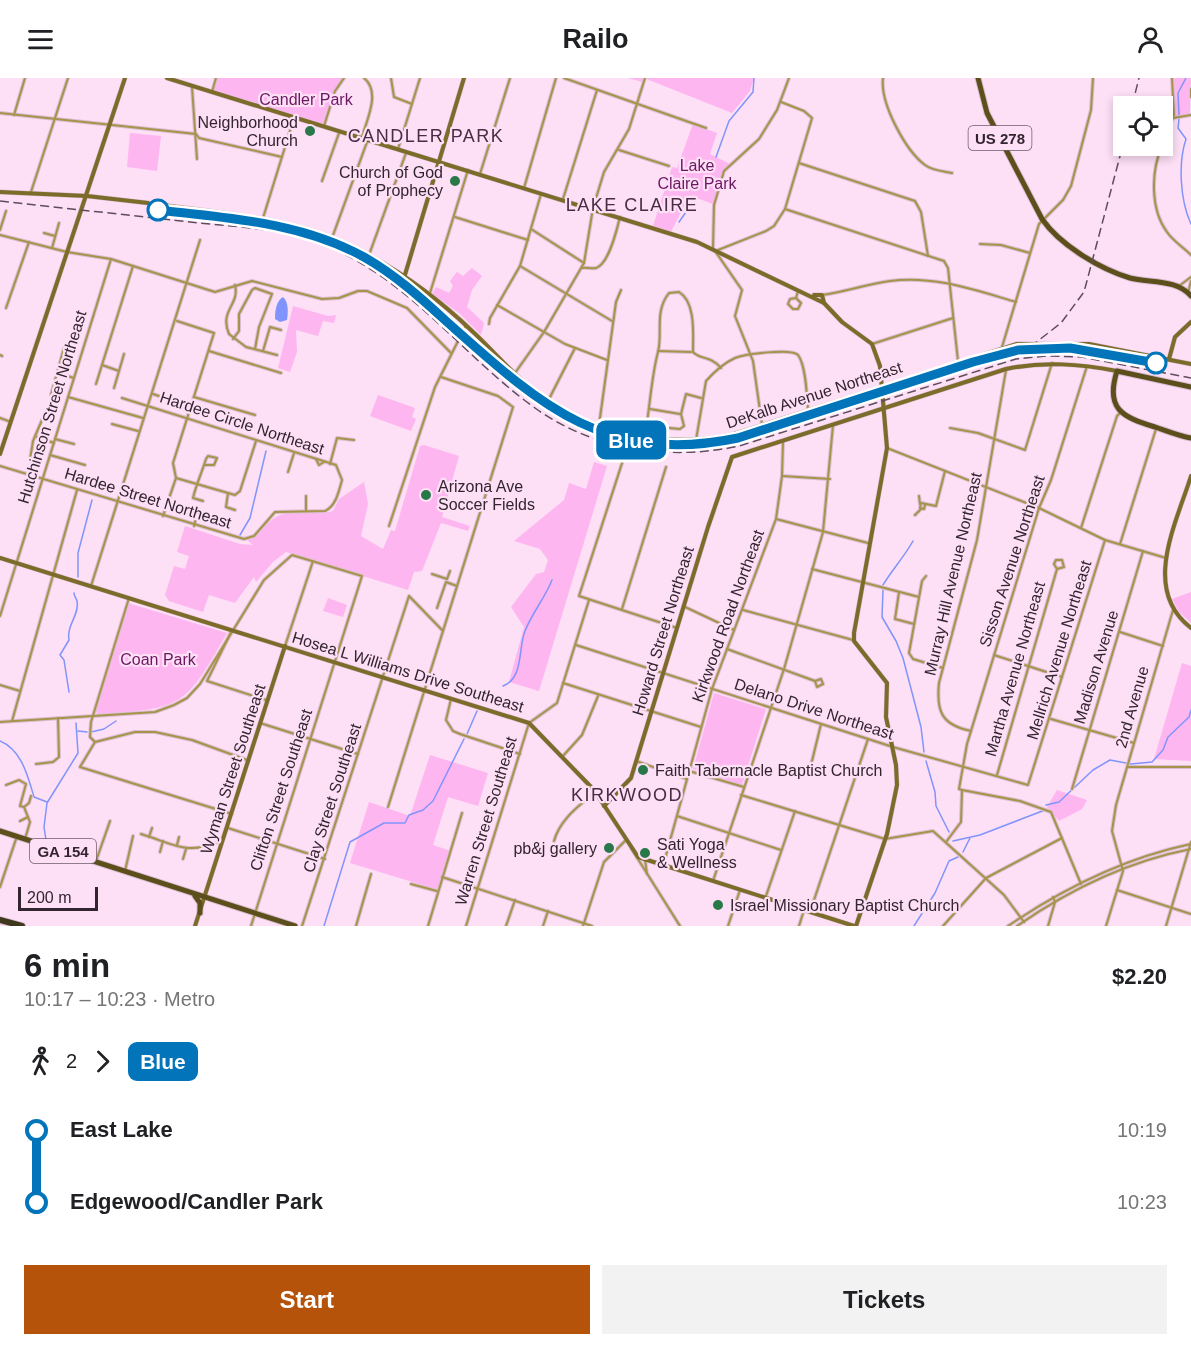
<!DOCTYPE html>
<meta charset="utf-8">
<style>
:root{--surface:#fff;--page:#f2f2f2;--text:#202124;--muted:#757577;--accent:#b45309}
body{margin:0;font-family:Arial,sans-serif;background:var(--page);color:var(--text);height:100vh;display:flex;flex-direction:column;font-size:22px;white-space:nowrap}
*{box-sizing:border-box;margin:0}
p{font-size:20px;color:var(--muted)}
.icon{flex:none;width:33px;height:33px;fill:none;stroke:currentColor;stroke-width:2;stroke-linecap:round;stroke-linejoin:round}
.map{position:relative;height:848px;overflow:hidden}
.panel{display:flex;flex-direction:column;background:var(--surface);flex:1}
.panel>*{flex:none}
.badge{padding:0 12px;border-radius:9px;font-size:21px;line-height:39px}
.buttons{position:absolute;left:1113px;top:18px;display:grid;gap:12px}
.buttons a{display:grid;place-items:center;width:60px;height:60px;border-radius:0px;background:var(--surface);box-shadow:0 3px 9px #0003;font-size:30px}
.scale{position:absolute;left:18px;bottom:15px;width:80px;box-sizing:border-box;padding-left:6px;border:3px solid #332530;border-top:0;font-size:16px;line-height:21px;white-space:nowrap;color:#332530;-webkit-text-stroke:4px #fddff6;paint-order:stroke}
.map>.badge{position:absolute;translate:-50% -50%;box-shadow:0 0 0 3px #fff}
.legs{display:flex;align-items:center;gap:9px;height:66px;padding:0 24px;font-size:20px}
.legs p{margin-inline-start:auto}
.headline{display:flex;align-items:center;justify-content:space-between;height:102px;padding:0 24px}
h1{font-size:33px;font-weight:700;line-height:45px}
.cta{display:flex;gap:12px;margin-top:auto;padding:12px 24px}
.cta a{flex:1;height:69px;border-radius:0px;background:var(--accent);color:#fff;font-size:24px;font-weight:700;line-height:69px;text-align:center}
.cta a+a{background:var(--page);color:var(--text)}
ul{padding:0 24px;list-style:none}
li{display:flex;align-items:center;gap:21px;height:72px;font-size:22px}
li i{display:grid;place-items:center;width:9px;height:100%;margin:0 8px;background:currentColor}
li i::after{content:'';width:15px;height:15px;margin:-8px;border:4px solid;border-radius:50%;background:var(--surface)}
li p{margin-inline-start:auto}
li:first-child i{background:linear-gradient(#0000 50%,currentColor 0)}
li:last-child i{background:linear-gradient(currentColor 50%,#0000 0)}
header{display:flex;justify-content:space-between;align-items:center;height:78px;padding:0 24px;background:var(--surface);font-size:27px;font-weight:700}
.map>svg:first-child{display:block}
</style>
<header><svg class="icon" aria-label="menu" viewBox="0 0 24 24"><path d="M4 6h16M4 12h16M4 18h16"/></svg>Railo<svg class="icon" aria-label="person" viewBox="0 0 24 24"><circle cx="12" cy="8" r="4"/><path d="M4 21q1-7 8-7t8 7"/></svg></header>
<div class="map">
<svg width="1191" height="848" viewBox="0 0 1191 848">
<rect width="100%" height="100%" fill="#fddff6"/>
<g fill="#feb6f0">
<polygon points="215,0 342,0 332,19 324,47 211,13"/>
<polygon points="628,0 754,0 750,13 732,35 644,0 642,4"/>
<polygon points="1173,0 1191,0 1190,36 1175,38"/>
<polygon points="693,46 717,55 710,76 730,86 723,95 713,126 694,119 684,128 671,154 653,148 672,89 677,90"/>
<polygon points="130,55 161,58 157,93 127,89"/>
<polygon points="472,190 482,198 472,212 467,229 484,245 481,257 459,235 432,216 436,209 449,215 453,208 450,203 457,194 463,198"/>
<polygon points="293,228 328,238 336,237 334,245 323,243 318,258 296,252 297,274 290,294 278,290"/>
<polygon points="378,317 415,330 412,339 416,341 411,353 370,338"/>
<path d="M 424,367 L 459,378 L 442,439 L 470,448 L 468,453 L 441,445 L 422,493 L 414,494 L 408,512 L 286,474 L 273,484 L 256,504 L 254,499 L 235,525 L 209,517 L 203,534 L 169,523 L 165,517 L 174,488 L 185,491 L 189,478 L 177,474 L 185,448 L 240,466 L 253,467 L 247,462 C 261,459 264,445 276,439 C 292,430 315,438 333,433 L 339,421 L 364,404 L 368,426 L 361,458 L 383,471 L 391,452 L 395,453 L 420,368 Z"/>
<polygon points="594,384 607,388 539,613 509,604 524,549 511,529 536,496 544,494 548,482 540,471 514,463 564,422 569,405 586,411"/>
<polygon points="1191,514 1191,545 1179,534 1172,521"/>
<polygon points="328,520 347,527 343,539 323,533"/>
<path d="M 128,525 L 227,555 C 185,629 183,631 97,636 L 96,633 Z"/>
<polygon points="1182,585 1191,588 1191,683 1154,681"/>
<polygon points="714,615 766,631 742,707 693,691"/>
<polygon points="430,677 488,695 478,728 448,719 433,767 451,773 439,812 350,785 369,724 410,738"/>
<polygon points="1057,712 1087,722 1082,731 1059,743 1047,729"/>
</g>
<path fill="#8194fb" d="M 283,219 C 289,224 288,235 287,242 L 280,244 L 275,241 C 275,233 276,223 283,219 Z"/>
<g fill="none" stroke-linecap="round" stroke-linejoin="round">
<g stroke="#8194fb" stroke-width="1.5">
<polyline points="1179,37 1178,15 1186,0"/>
<path d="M 1179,41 L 1178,50 L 1186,61 C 1178,85 1180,122 1191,146"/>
<polyline points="716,79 729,43 753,14 754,0"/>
<polyline points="679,144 691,127"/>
<polyline points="240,457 250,440 266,373"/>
<polyline points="78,499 78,475 92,422"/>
<path d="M 883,507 C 892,492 904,479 913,463"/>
<polyline points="883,512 882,539 896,563 903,580 921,649 924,674"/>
<path d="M 503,608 C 524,600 518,570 525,553 C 532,535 545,520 552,502"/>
<path d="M 69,614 L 64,582 L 60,577 L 69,562 C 66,548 80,536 77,523 C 76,520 74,518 74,515"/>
<polyline points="78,653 87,654"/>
<polyline points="91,654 104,651 116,643"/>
<polyline points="467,656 477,633"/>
<path d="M 0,663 C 22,672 28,699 34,719 L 47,724"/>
<polyline points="926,683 935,714 936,728 949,754"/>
<polyline points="1046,727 1059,724 1093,692 1110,682 1131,686 1152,684 1163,672 1168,659 1189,639 1191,632"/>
<polyline points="46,762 44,749 47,725 78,675 76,645"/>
<polyline points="953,763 980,757 1045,732"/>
<polyline points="963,774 970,760"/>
<polyline points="324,848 350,764 384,745 405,745 409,737 423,732 433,723 464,661"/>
<polyline points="914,848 935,815 949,783 958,779"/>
</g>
<defs>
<g id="street">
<polyline points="391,0 394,19 412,26"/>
<polyline points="564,0 706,50"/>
<path d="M 883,0 C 880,25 905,72 925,87 C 933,93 943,93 952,95"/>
<polyline points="192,9 197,81"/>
<polyline points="1191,11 1191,19"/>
<polyline points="212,14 216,0"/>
<polyline points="0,35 196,56 199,60 282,79"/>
<polyline points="14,37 25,0"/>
<polyline points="1173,40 1191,37"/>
<polyline points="324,48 335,13 344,0"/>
<path d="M 362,59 C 367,41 381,14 364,0"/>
<polyline points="1162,67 1174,37 1172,0"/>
<path d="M 1162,68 C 1151,93 1150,131 1167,154 C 1173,163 1183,169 1191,177"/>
<polyline points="398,71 420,0"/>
<polyline points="619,72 669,88"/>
<polyline points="799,85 915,123 921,134 928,178"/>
<polyline points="480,96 510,0"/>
<polyline points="322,103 339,55"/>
<polyline points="524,110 556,0"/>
<polyline points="31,114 68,0"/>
<polyline points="563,121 597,12"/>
<polyline points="785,131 944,183 948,190 958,283"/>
<polyline points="455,139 528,162"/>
<polyline points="263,140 294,40"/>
<polyline points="531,151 584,185"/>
<polyline points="0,152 6,133"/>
<polyline points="44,155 55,158"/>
<polyline points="0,157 67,174 111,181 215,214 252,203 322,221 339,220 358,213 367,213 407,230 451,275"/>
<polyline points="332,160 367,64"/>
<polyline points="980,166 1001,167 1030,175"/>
<polyline points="52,170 59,145"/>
<polyline points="718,172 766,153 774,148 785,131 812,40 804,33 781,24"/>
<polyline points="369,177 406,75"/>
<polyline points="520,188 612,243"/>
<path d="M 582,190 C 586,189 592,191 596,190 C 609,186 617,151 620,139"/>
<path d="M 235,207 C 240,227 219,232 229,256 L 246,269 L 277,277"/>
<polyline points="1179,208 1191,199"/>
<polyline points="430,215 468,92"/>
<polyline points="1188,215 1191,203"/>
<path d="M 822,217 C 845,214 867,206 890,203 C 933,197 975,212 1016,224"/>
<polyline points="796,220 790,221 788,226 793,231 798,231 801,225 796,220 798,213"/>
<polyline points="497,227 565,266 607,282"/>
<polyline points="6,230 29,164"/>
<polyline points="489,246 490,240 520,188 541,116"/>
<polyline points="233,261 239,253 239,236 252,212 255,210 272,216 259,249 255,271"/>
<polyline points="872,266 953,240"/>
<polyline points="1002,269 1039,146 1063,122 1071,108 1091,32 1093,0"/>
<polyline points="209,273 281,295"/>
<polyline points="263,273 270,249 281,252"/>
<polyline points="658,273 691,274"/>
<polyline points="0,277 2,278"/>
<polyline points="102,287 119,293"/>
<polyline points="57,295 74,300"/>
<polyline points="515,295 544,254 584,185 593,130 604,94 629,51 645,0"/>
<polyline points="96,306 133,188"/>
<polyline points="114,310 124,276"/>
<polyline points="153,316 191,329"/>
<polyline points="51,317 64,270"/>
<polyline points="68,319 143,340"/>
<polyline points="194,319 255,337"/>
<polyline points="548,323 575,270"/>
<polyline points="650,331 680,336"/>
<polyline points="0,340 11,344"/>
<polyline points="112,346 138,353"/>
<polyline points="599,347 616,224 621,212"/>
<polyline points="762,347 753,283 735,238 742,212 713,170 714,127 724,93 759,61 777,32 789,0"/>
<polyline points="669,350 680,351 684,348 681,336 686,316 701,320"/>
<polyline points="950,350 978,355 1025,372 1052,285"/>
<path d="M 645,357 C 650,330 651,300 658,274 C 663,254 654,234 669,215 L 679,214 C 696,224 693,257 693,274 C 700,282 710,277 721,290"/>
<polyline points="37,359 54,365"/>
<polyline points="55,361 74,366"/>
<path d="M 696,362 L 706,303 C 714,294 724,285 735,280 C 744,276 792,270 798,277 C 806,287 807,319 808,332"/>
<polyline points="887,370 1039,430 1105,462 1166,480"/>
<polyline points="50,377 85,387"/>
<polyline points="624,379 579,518 677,550"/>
<polyline points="316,381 319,387 324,384"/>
<polyline points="30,382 33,363 45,335"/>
<polyline points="330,386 337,360 354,362"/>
<path d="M 0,388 L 244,461 L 254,458 L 275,434 L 325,433 C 336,428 339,413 342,402 L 336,387 L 122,320"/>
<polyline points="288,394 294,375"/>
<polyline points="782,398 830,401"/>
<polyline points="176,400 235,417 240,413 256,363"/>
<polyline points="228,415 226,429 235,432"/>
<polyline points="919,418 920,426"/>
<path d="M 203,423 L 193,420 C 196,407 202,394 206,381 L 208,378 L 217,380 L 214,387 L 205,387"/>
<polyline points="925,427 924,431 920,430 921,425 936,428 945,393"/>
<polyline points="306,433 306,418"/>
<polyline points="915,437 921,431"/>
<polyline points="163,438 176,400 173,385 214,255 177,243"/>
<polyline points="776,441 868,465"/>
<polyline points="194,448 197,436"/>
<polyline points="389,448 435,309 466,247"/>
<polyline points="1081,450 1117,338 1121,334"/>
<polyline points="1120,466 1156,351"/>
<polyline points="812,491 919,519"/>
<polyline points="432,496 447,501"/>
<polyline points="926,498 922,503 909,575 913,581 943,590"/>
<polyline points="447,501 450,493"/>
<polyline points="91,508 200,162"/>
<polyline points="899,514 895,541 914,546"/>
<polyline points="683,528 734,552"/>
<polyline points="437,530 446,504 457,508"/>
<polyline points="622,531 666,389"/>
<polyline points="743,532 853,562"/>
<polyline points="0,538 111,181"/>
<polyline points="232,552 207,603 266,622"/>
<polyline points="1120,554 1163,568"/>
<polyline points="576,567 893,669 1028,707 1105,462"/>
<polyline points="285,568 313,483"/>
<polyline points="727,571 815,603 821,601 823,606"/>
<polyline points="994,577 1062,599"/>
<polyline points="815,603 817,609 823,606"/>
<polyline points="563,605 701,649"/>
<polyline points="0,607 20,613"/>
<polyline points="451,621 446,642 453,653 460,656 520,676"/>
<polyline points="1051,641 1134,665"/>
<polyline points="12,643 77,412"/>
<polyline points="0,644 155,634 174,627 187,620 200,606 264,502 292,477 362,498 251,848"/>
<polyline points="260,645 358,676"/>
<path d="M 971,653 C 942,647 936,634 939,605 L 977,462 L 1006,292"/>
<polyline points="95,664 90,659 91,644 129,520"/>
<polyline points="562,679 582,657 598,618"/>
<polyline points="636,683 687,701"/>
<polyline points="36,686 53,684 59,679 58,640"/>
<polyline points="811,687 821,646"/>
<polyline points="1128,689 1191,689"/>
<polyline points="689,693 744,709"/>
<polyline points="997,697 1057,491 1054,486 1056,482 1062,482 1064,489 1057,491"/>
<polyline points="6,707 19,702 26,706 20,728 24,729 30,744 25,761"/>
<polyline points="1072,711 1143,473"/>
<polyline points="962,712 1020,723 1051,734 1081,806"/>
<polyline points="741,717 885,761 933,753 1004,817 1024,844"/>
<polyline points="24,729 29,725 31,718"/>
<polyline points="388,729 513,329 498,318 441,299"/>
<polyline points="232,736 80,689 95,664 135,654 155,654 192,662 247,682"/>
<polyline points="677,738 781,772"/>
<polyline points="20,743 28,739"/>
<polyline points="228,750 325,781"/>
<path d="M 141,756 C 174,766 187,778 221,763"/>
<polyline points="149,759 152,750"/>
<path d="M 554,763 C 560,741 579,728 595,714"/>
<polyline points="946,764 961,744 962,712 959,711 967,666 1039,430 1051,402 1087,288"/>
<polyline points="177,767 179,759"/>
<polyline points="631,770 680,848"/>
<polyline points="160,774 163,763"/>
<polyline points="183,781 186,771"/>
<polyline points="645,782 647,796"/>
<polyline points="96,783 110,743"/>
<polyline points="663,788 712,611 776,441 782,398 783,364"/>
<polyline points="125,793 133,758"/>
<polyline points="442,799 592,848"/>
<polyline points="713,803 784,591 823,454 833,347"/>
<polyline points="411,806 437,813"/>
<polyline points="0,809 16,761"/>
<polyline points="1117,812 1191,836"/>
<polyline points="766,818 795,733"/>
<polyline points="810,834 868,661"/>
<polyline points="302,848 409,518 443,553"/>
<polyline points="356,848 371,796"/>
<polyline points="428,848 462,735"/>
<polyline points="466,848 529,645 557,625 589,522"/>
<polyline points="506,848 515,822"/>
<polyline points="543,848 548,833"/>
<polyline points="583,848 604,784 626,762"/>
<polyline points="728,848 740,812"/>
<polyline points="799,848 804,832"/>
<polyline points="943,848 986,800 1062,760"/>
<path d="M 1008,848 C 1064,810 1124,780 1191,766"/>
<path d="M 1017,848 C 1069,812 1129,783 1191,771"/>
<polyline points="1048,848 1055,824 1053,819"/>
<polyline points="1106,848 1123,793 1112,753 1116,727 1173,532"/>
<polyline points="1166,848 1191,764"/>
</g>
<g id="secondary">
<polyline points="167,0 697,164 824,225"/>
<polyline points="0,114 87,118 148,125"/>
<path d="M 155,126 C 226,136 298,139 362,173 C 401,194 440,222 472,253 C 495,274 515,300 541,318 C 594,356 668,370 731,357 L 1017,266 L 1089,266 L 1191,286"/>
<polyline points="404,200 464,0"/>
<polyline points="814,217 822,217 824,225 842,244 872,266 880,288 887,370 854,555 854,563 887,605 886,639 896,687 897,707 887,756 856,848"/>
<polyline points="1169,281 1175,259 1191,244"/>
<polyline points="0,376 125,0"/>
<path d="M 1191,398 C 1176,446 1141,512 1191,550"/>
<polyline points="0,480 529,645 594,712 638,779 854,848"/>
<path d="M 604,728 L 631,700 L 708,449 L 732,379 L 1006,291 C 1044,283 1080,286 1117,293"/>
<polyline points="195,848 285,568"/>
</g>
<g id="primary">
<path d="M 978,0 L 987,35 L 1042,141 C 1060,167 1100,191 1130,200 C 1150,205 1177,201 1191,218"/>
<path d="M 1191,309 L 1117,293 C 1105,331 1122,339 1155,349 C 1167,353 1179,358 1191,360"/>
<polyline points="0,753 295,848"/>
<polyline points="195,818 200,825 200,835"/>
</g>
<polyline id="highway" points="0,842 22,848"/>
</defs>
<use href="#street" stroke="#d9bed2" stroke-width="4"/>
<use href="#secondary" stroke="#d9bed2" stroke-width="5"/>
<use href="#primary" stroke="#d9bed2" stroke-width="7"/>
<use href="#highway" stroke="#d9bed2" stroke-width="8"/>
<use href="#street" stroke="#a8934b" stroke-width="2"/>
<use href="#secondary" stroke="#7d6b2a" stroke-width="4"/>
<use href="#primary" stroke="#5d4f1b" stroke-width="5"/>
<use href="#highway" stroke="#3f381d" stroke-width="6"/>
<g stroke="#5f4d5b" stroke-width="1.5" stroke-dasharray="9 4.5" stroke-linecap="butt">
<polyline points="1132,28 1139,0"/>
<path d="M 0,123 C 63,130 127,137 190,144 C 234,149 282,150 324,167 C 410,201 462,278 535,330 C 593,372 670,383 739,368 L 1016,281 L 1046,278 L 1082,279 L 1191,300"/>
<polyline points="1030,269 1061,245 1084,214 1124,63"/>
<polyline points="824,333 1000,276 1057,269"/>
<polyline points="726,362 781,347"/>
</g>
</g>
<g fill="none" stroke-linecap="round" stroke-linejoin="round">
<defs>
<path id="line-1" d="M 158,132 C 228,140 301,144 364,179 C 394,196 420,219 446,243 C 538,325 604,388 738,360 L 973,284 L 1018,272 L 1070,270 L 1156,285"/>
</defs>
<use href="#line-1" stroke="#fff" stroke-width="14"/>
<use href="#line-1" stroke="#0274ba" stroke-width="9"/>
</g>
<g fill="#287849" stroke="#fddff6" stroke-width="2">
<circle cx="310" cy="53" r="6"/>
<circle cx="455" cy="103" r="6"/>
<circle cx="426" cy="417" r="6"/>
<circle cx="643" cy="692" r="6"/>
<circle cx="609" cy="770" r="6"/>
<circle cx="645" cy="775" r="6"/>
<circle cx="718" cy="827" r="6"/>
</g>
<g fill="#fff" stroke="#0274ba" stroke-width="3">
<circle cx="158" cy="132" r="10"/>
<circle cx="1156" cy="285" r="10"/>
</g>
<g text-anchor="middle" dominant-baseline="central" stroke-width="4.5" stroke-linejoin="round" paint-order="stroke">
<g fill="#fddff6" stroke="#705d6b" stroke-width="1.5">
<rect x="968.5" y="48" width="63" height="24" rx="4.5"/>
<rect x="30" y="761" width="66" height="24" rx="4.5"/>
</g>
<g font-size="15" font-weight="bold" fill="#332530">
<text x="1000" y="60">US 278</text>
<text x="63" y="773">GA 154</text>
</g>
<g font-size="16" fill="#6c1762" stroke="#fddff6">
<text x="306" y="21">Candler Park</text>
<text x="697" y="87">Lake<tspan x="697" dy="18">Claire Park</tspan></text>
<text x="158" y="581">Coan Park</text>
</g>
<g font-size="16" fill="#332530" stroke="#fddff6" text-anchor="start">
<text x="298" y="44" text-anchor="end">Neighborhood<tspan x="298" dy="18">Church</tspan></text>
<text x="443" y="94" text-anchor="end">Church of God<tspan x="443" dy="18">of Prophecy</tspan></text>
<text x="438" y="408">Arizona Ave<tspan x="438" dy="18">Soccer Fields</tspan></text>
<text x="655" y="692">Faith Tabernacle Baptist Church</text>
<text x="657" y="766">Sati Yoga<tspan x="657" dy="18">&amp; Wellness</tspan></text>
<text x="597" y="770" text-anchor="end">pb&amp;j gallery</text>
<text x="730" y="827">Israel Missionary Baptist Church</text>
</g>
<g font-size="16" fill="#332530" stroke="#fddff6">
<text transform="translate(814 317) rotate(-18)">DeKalb Avenue Northeast</text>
<text transform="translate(52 329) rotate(-73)">Hutchinson Street Northeast</text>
<text transform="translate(242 345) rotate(18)">Hardee Circle Northeast</text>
<text transform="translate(148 420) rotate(17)">Hardee Street Northeast</text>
<text transform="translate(1012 483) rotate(-72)">Sisson Avenue Northeast</text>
<text transform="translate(953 496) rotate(-77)">Murray Hill Avenue Northeast</text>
<text transform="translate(728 538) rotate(-70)">Kirkwood Road Northeast</text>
<text transform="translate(663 553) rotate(-73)">Howard Street Northeast</text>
<text transform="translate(1059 572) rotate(-73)">Mellrich Avenue Northeast</text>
<text transform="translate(1096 589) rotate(-73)">Madison Avenue</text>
<text transform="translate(1015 591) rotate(-74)">Martha Avenue Northeast</text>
<text transform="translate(408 594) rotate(17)">Hosea L Williams Drive Southeast</text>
<text transform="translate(1132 629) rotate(-74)">2nd Avenue</text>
<text transform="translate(814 631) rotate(18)">Delano Drive Northeast</text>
<text transform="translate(233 691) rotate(-72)">Wyman Street Southeast</text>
<text transform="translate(281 712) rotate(-72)">Clifton Street Southeast</text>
<text transform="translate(332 720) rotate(-72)">Clay Street Southeast</text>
<text transform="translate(486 743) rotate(-73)">Warren Street Southeast</text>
</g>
<g font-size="18" letter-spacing="1.5" fill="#482c43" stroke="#fddff6">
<text x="426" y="58">CANDLER PARK</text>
<text x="632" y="127">LAKE CLAIRE</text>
<text x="627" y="717">KIRKWOOD</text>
</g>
</g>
</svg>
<div class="buttons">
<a><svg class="icon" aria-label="locate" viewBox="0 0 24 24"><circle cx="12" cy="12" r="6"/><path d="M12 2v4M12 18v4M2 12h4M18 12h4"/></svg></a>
</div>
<div class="scale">200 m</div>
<b class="badge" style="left:631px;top:362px;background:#0274ba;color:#fff">Blue</b>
</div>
<section class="panel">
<div class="headline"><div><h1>6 min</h1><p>10:17 – 10:23 · Metro</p></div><b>$2.20</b></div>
<div class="legs"><svg class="icon" aria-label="walk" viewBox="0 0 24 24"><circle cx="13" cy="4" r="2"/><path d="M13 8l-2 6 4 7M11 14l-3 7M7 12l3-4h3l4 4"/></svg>2<svg class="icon" aria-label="forward" viewBox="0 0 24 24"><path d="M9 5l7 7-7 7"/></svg><b class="badge" style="background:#0274ba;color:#fff">Blue</b></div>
<ul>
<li><i style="color:#0274ba"></i><b>East Lake</b><p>10:19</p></li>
<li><i style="color:#0274ba"></i><b>Edgewood/Candler Park</b><p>10:23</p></li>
</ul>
<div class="cta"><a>Start</a><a>Tickets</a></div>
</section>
